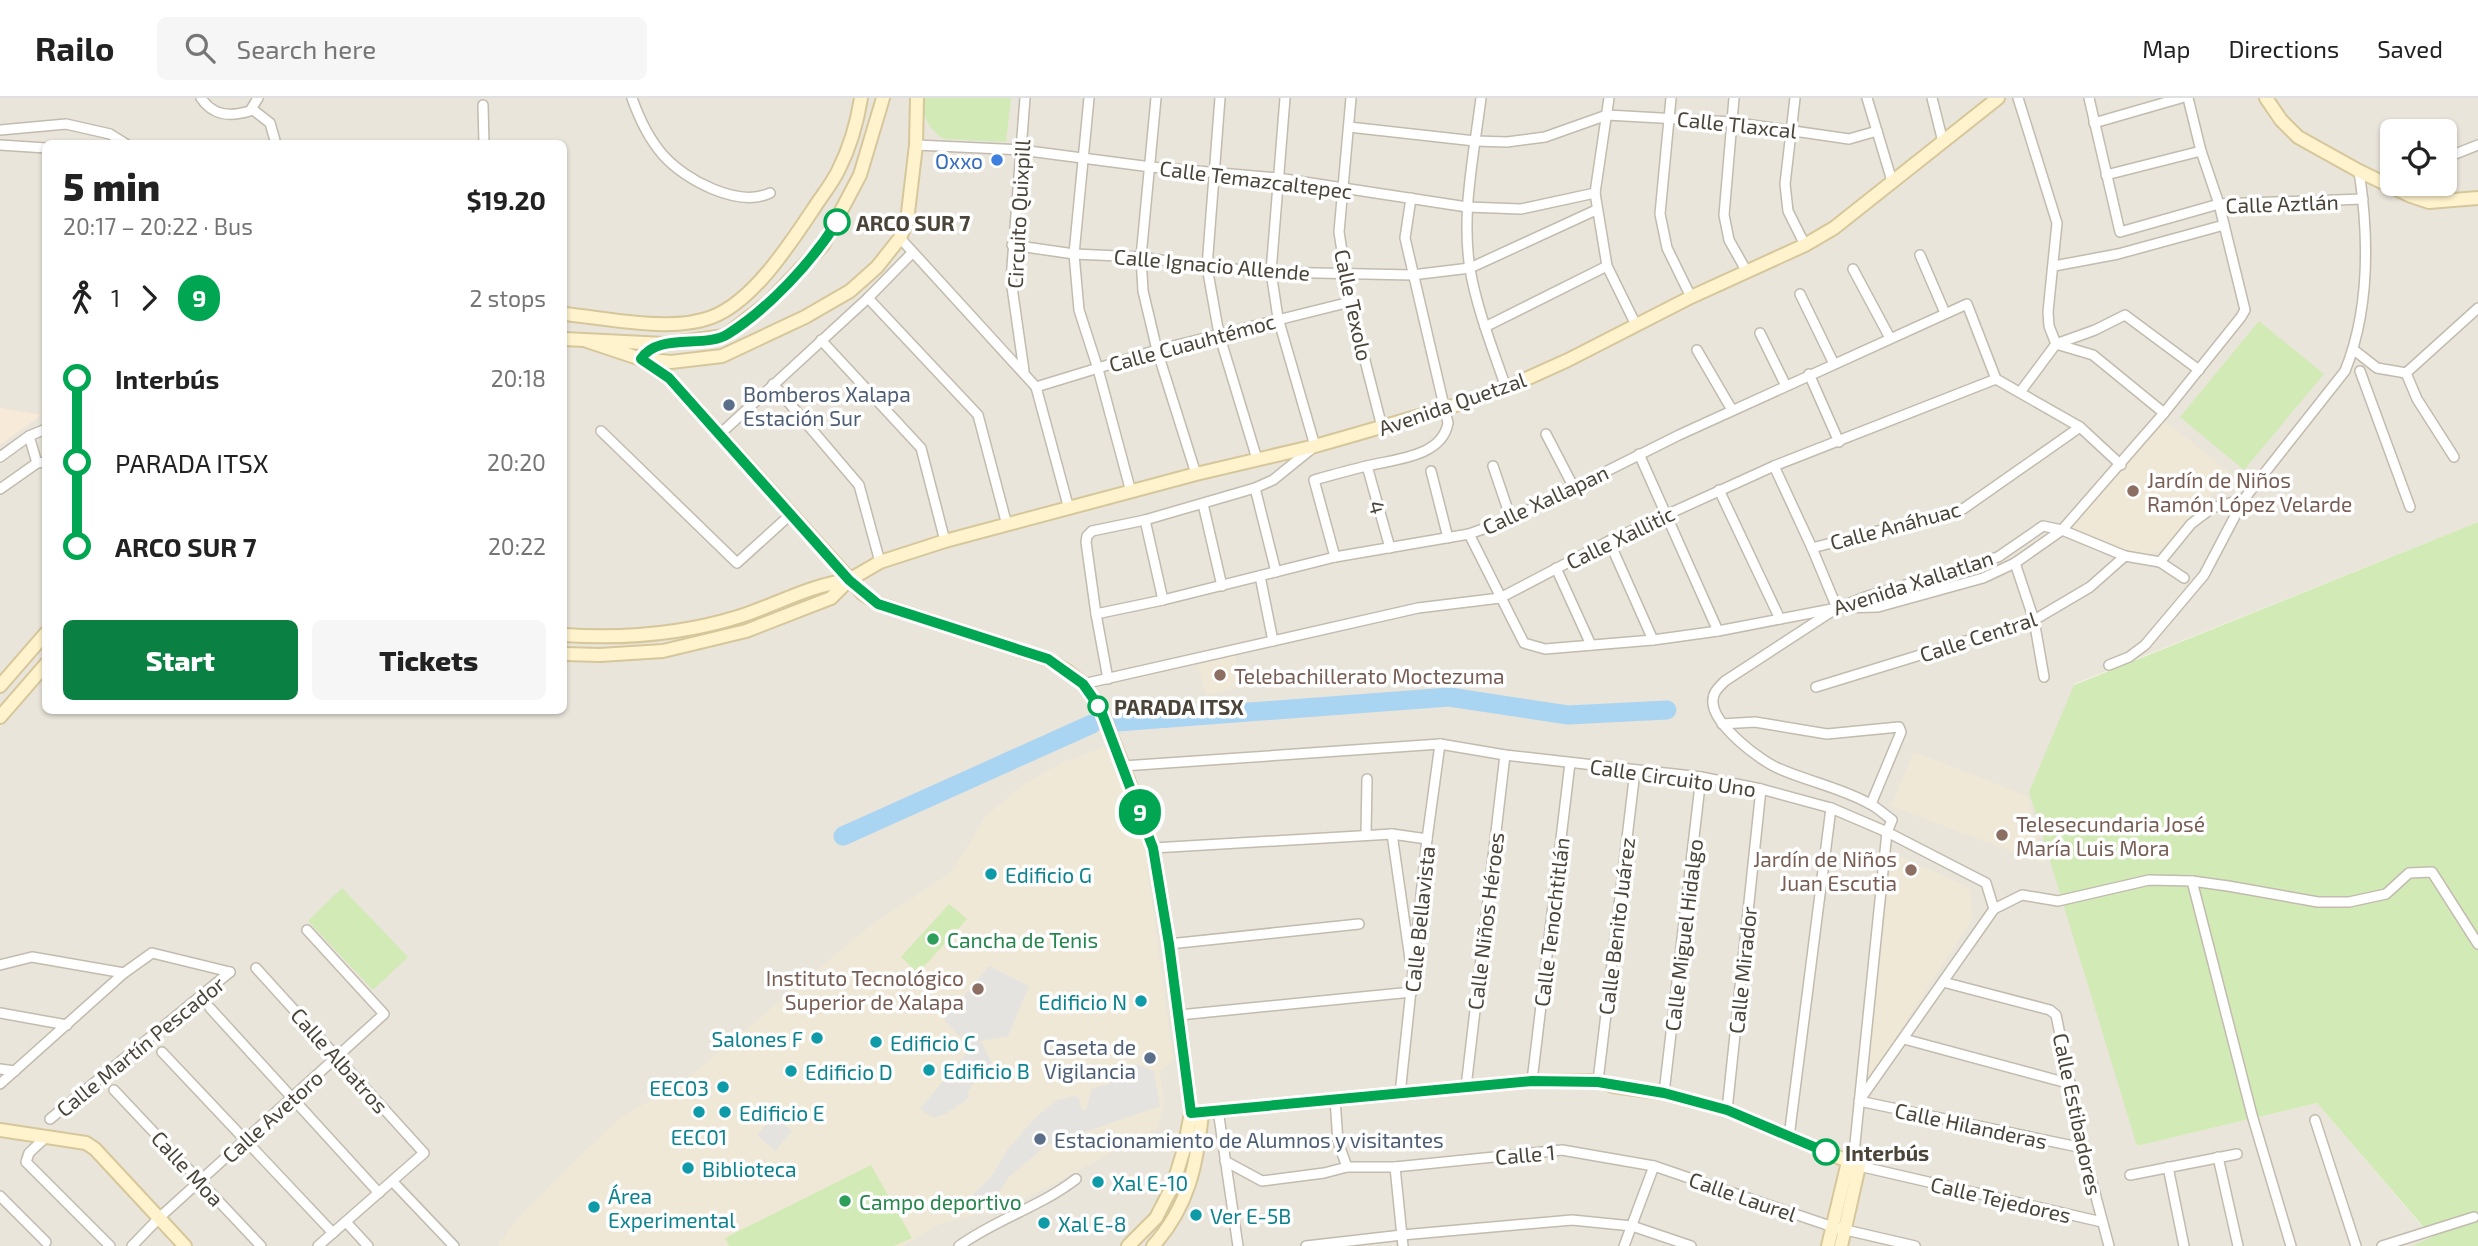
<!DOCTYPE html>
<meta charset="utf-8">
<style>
:root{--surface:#fff;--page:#f6f6f6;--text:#222;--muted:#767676;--line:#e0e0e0;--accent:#0b8043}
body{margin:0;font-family:"Exo 2",sans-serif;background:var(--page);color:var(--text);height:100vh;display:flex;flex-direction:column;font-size:26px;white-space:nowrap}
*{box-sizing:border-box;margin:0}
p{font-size:23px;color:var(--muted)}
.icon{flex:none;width:38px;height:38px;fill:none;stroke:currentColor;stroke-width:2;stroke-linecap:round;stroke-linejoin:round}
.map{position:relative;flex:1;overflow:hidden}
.drawer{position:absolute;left:42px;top:42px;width:525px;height:574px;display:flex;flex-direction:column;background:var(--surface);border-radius:10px;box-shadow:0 2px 5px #0004}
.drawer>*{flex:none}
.badge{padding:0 14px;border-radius:23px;font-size:24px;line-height:46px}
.fabs{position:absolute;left:2380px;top:21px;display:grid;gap:14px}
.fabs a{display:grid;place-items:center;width:77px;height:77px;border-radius:10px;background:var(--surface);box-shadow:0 2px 5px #0004;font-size:35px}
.map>.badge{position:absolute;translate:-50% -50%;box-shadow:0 0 0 4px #fff}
.legs{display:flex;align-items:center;gap:10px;height:77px;padding:0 21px;font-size:23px}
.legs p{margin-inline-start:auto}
.overview{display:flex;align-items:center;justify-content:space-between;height:119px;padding:0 21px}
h1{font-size:38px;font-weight:800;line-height:52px}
.button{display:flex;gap:14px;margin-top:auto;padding:14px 21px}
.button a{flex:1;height:80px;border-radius:10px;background:var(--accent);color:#fff;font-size:28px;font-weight:800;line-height:80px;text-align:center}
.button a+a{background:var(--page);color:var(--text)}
ul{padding:0 21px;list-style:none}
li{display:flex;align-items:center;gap:24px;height:84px;font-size:26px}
li i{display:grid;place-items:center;width:10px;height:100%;margin:0 9px;background:currentColor}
li i::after{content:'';width:18px;height:18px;margin:-9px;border:5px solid;border-radius:50%;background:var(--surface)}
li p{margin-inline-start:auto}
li:first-child i{background:linear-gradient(#0000 50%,currentColor 0)}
li:last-child i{background:linear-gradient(currentColor 50%,#0000 0)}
header{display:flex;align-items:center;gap:42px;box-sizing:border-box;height:98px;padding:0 35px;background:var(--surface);border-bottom:2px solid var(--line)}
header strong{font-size:33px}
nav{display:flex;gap:38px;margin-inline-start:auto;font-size:24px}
.search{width:490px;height:63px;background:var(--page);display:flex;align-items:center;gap:18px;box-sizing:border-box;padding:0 24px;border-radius:10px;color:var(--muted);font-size:26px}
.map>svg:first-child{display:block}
</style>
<header>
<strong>Railo</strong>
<div class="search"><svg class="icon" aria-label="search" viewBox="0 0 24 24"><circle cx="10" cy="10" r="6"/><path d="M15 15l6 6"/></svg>Search here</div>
<nav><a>Map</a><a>Directions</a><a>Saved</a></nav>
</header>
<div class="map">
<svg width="2478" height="1148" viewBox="0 0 2478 1148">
<rect width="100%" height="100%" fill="#f6f3ec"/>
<path fill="#eae5da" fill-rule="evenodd" d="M 0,0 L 2478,0 L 2478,424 L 2074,586 L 2137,1048 L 2317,1005 L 2432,1140 L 2412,1148 L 0,1148 ZM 2392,33 L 2445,33 L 2445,86 L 2392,86 ZM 46,46 L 564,46 L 564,612 L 46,612 Z"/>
<polygon fill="#f7ead8" points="0,310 42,317 0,347"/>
<g fill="#efe8d6">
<polygon points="2165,323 2230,375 2193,420 2166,449 2149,457 2130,456 2071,430"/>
<polygon points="1235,557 1243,587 1206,597 1198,567"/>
<polygon points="1104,649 1127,698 1145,752 1173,962 1160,974 1164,1004 1158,1030 1011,1108 940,1126 903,1148 500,1148 498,1146 523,1114 621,1019 682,985 870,828 952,774 985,719 1024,686 1064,664"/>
<polygon points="1914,654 2027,698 2045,766 1891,708"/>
<polygon points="1892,755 1970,790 1972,821 1866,986"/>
</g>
<g fill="#d2eab5">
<path d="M 920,0 L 1011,0 L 1006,44 L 944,41 C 929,33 922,16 920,0 Z"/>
<polygon points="2259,223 2324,276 2244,372 2180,319"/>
<polygon points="2478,424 2478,1148 2412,1148 2432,1139 2317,1005 2137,1048 2029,694 2074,587"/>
<polygon points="342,790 408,859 373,892 308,823"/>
<polygon points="949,806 967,821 918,875 901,859"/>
<polygon points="871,1067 912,1140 894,1148 729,1148 725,1140"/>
</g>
<g fill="#e5e3e0">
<polygon points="989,868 1029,888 1008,938 981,943 993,968 974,984 968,994 969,1000 947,1015 933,1020 920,1011 964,958 968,947 944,922"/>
<polygon points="1137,966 1154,973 1160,1008 1047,1047 1009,1079 997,1098 984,1107 973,1097 994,1075 1007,1052 1035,1020 1057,1002 1075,998 1079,1000 1081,1011 1086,1012 1092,990 1109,986 1110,981"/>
<polygon points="774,1018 792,1033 775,1053 757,1037"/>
</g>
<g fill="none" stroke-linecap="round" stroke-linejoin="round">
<g stroke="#a9d4f2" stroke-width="19">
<polyline points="1117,624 1449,599 1568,617 1667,612"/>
<polyline points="843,738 1092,626"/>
</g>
<defs>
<g id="street">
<path d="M 201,0 C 213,18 230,19 250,13 L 258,0"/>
<path d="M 632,0 C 639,20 649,41 663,57 C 685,82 738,110 770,95"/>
<polyline points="1089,0 1074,156 1079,212 1098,271 1131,394"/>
<polyline points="1156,0 1141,159 1143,193 1157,252 1196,376"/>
<polyline points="1220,0 1207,169 1219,236 1257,361"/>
<polyline points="1351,0 1339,134 1350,204 1382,329"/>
<path d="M 1481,0 C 1474,56 1461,115 1470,171 C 1477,212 1493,251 1506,290"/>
<polyline points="1609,0 1595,95 1607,168 1636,227"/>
<polyline points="1671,0 1660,116 1667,150 1691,199"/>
<polyline points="1734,0 1724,117 1729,142 1747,174"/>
<polyline points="1795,0 1785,86 1788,113 1805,147"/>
<polyline points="1867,0 1892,83"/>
<polyline points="1932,0 1943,44"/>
<polyline points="2018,0 2057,125 2048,214 2049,228 2056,246"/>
<polyline points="2089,0 2120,134 2219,106 2363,101"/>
<polyline points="483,7 484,46"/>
<polyline points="252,11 270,25 276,46"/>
<polyline points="2094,25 2181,0"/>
<polyline points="1349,29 1475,43 1507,44 1545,39 1607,17 1732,24 1849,41 1877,33"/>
<polyline points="0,32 66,26 110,36 126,46"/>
<polyline points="0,47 46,50"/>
<polyline points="916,47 1021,52 1151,69 1278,80 1467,109 1521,111 1595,95"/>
<polyline points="2445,60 2478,47"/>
<polyline points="2106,77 2201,53"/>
<polyline points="900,140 1036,289 1069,411"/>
<polyline points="1012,147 1074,156 1141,159 1207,169 1271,174 1412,177 1470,170 1596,112"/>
<polyline points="1920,157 1945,215"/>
<polyline points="2054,168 2118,156 2224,127"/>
<polyline points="1853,171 1890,240"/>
<polyline points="1800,196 1834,266"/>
<polyline points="868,200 978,317 1007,427"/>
<polyline points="1485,229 1607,168"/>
<polyline points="1760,235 1786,288"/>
<polyline points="821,242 921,350 945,443"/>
<polyline points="2056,246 2095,232 2125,217 2199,272"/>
<polyline points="2056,246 2093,257 2164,315"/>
<polyline points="1697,252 1732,312"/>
<polyline points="2354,252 2377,270 2406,275 2478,210"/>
<polyline points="1024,273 1011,182 1025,0"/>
<polyline points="2360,273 2410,409"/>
<polyline points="2406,275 2417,301 2454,359"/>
<polyline points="1809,276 1839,344"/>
<polyline points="773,286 859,387 880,464"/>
<polyline points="1036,289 1157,252 1350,204"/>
<polyline points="2021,293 2056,246"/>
<polyline points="601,333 737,465 790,417"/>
<polyline points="720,336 868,200 912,155"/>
<polyline points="1546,336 1573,388"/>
<polyline points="29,338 37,365"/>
<polyline points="1639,356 1718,533"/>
<polyline points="0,359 29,338 46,331"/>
<polyline points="1367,368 1390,450"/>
<polyline points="1493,368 1511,421"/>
<polyline points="1774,368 1812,450 1837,510"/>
<polyline points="1431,373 1448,440"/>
<polyline points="1255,390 1276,474"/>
<polyline points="0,391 37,365 46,364"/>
<polyline points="1719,392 1780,521"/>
<polyline points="1203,406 1222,488"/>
<polyline points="1145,422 1163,502"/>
<polyline points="1469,436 1524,545 1545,551 1653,542 1718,533 1837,510 1865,499 1998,459 2043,428 2062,432 2164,315 2241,219 2245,212 2219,106 2201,53 2188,0"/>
<polyline points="1609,443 1653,542"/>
<polyline points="1812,450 1963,411 2080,329"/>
<path d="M 1335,459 L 1314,382 C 1332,377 1350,372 1367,368 C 1395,361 1442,359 1448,325 L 1405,140 L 1411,100"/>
<polyline points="2160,464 2184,480"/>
<polyline points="2015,465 2034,522 2044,579"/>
<polyline points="1556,470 1591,547"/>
<polyline points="1260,478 1273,543"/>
<polyline points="1096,516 1163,502 1335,459 1469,436 1511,421 1679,337 1967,206 1996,281"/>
<path d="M 2109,567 L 2129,559 L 2145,547 L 2204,477 L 2244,401 L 2345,273 C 2370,211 2369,139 2359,73"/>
<polyline points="1108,581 1096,516 1086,444 1087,438 1092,433 1145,422 1255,390 1273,382 1315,348 1278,220 1271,174 1285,0"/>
<polyline points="1083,586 1418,510 1500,500 1609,443 1774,368 1996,281 2080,329 2121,367"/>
<polyline points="1816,589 2034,522 2090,489 2125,458"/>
<polyline points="1722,626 1755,624 1827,636 1899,629 1901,634 1871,706"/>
<polyline points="1123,668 1440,646 1505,657 1701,679 1761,691 1831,710 1887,734 1986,785 1994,811 1859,1003 2083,1050"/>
<polyline points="1392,736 1410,861"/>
<polyline points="1366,737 1367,681"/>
<polyline points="1153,750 1392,736 1427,741"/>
<polyline points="2192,783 2252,1017 2291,1148"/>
<polyline points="1994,811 2022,797 2058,803 2149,782 2192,783 2228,788 2318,804 2349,804 2386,796 2409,775 2432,774 2478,846"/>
<polyline points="1169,846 1359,826"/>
<polyline points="0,867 32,859 124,875"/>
<polyline points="256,870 424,1055 318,1148"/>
<polyline points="1943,884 2050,912 2056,917 2083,1050 2109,1148"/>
<polyline points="210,910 379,1095"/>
<polyline points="0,915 67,927"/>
<polyline points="1179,917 1412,894"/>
<polyline points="1904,941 2071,986"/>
<polyline points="162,954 333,1135"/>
<polyline points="0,971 15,973"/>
<polyline points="1532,983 1570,665"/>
<polyline points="1598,983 1635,673"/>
<polyline points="0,986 124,875 152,855 230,874"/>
<polyline points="1466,989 1505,657"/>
<polyline points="114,992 261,1148"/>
<polyline points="1664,995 1701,679"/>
<polyline points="1400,996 1427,741 1440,646"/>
<polyline points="1335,1001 1338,1044 1347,1069"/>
<polyline points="1218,1012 1238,1148"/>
<polyline points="1727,1012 1761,691"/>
<polyline points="50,1021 230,874"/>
<polyline points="2315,1022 2356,1148"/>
<polyline points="46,1039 29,1055 26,1064 110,1148"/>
<polyline points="1789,1039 1831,710"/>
<polyline points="2218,1059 2238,1148"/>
<polyline points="1225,1063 1262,1083 1324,1075 1347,1069 1395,1069 1562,1052 1654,1068 1833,1129 1915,1148"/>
<path d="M 1853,1065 L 1887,734 L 1892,722 C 1885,717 1878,710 1870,706 C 1842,690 1810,684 1780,671 C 1761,664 1714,627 1713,605 C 1712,595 1718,590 1725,583 L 1837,510 L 1878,509 L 1983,480 L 2015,465 L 2062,432 L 2125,458 L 2160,464 L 2191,426 L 2212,410 L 2244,401"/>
<polyline points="1859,1068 2102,1124"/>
<polyline points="1395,1069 1403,1148"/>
<polyline points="2168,1069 2184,1148"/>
<polyline points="2130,1077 2237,1056"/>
<polyline points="393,1084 454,1148"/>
<polyline points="0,1098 46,1144"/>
<polyline points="346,1124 368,1148"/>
<polyline points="132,1148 160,1119 384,916 307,832"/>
<path d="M 959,1148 C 996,1121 1040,1109 1076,1081"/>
<polyline points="1306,1148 1402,1137 1572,1122 1632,1128 1691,1148"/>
<polyline points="1624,1148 1654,1068"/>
<polyline points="2382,1148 2474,1119"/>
</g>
<g id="secondary">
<polyline points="2266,0 2281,22 2298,39 2359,73 2411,98 2429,104 2478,100"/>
<path d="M 564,216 C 607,220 671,235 712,219 C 754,203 792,143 816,107 C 824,95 833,84 839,71 C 850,49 857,25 861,0"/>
<polyline points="564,241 665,246 725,238 769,204 823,147 860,77 883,0"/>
<polyline points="587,243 641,261 671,264 722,258 805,219 850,193 877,169 900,140 907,123 916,47 917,0"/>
<polyline points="641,261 669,280 862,495 879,506 1047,561 1067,573 1083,586 1100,610 1123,668 1153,750 1169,846 1191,1015 1184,1051 1173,1087 1156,1120 1128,1148"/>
<path d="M 564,537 C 623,541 684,536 741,518 C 777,506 811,487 849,482"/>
<polyline points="564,556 600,557 663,553 746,533 831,500 849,482 880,464 945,443 1196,376 1315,348 1444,311 1506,290 1568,262 1691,199 1805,147 1834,130 1998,0"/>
<polyline points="0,588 46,535"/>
<polyline points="0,619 46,566"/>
<polyline points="1191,1015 1532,983 1598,983 1613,988 1664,995 1727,1012 1859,1068 1841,1148"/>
<polyline points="0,1032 86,1045 95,1051 185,1148"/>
<path d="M 1153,1148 C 1189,1108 1197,1066 1202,1015"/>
<polyline points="1828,1148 1848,1064"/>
</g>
</defs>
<use href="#street" stroke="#c2bbae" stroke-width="12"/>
<use href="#secondary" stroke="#d6c79b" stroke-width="16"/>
<use href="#street" stroke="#fff" stroke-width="9"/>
<use href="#secondary" stroke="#fff3cd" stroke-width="12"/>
</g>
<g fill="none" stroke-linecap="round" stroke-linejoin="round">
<defs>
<path id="line-1" d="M 837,124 C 812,164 768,211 728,236 C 705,251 658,234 641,261 L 669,280 L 849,482 L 878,506 L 1048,561 L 1083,586 L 1100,610 L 1153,750 L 1169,846 L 1191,1015 L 1532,983 L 1598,984 L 1664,995 L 1727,1012 L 1826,1054"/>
</defs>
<use href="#line-1" stroke="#fff" stroke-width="16"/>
<use href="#line-1" stroke="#00a651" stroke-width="10"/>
</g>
<circle fill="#3f7fe0" stroke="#fff" stroke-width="2.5" cx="997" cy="62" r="7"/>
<g fill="#fff" stroke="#00a651" stroke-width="3.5">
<circle cx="837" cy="124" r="12"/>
<circle cx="1098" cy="608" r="9"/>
<circle cx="1826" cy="1054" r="12"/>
</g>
<g fill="#5c6f8a" stroke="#fff" stroke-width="2.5">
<circle cx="729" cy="307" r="7"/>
<circle cx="1150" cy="960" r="7"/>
<circle cx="1040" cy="1041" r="7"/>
</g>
<g fill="#8d6e63" stroke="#fff" stroke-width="2.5">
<circle cx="2133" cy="393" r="7"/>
<circle cx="1220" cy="577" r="7"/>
<circle cx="2002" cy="737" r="7"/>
<circle cx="1911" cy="772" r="7"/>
<circle cx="978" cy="891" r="7"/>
</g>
<g fill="#0f9aa8" stroke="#fff" stroke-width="2.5">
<circle cx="991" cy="776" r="7"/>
<circle cx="1141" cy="903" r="7"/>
<circle cx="817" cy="940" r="7"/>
<circle cx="876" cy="944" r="7"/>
<circle cx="929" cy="972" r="7"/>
<circle cx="791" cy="973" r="7"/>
<circle cx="723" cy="989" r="7"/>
<circle cx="699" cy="1014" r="7"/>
<circle cx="725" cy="1014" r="7"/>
<circle cx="688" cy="1070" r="7"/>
<circle cx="1098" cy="1084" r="7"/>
<circle cx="594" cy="1109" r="7"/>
<circle cx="1196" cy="1117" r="7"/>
<circle cx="1044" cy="1125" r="7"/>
</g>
<g fill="#2e9e5b" stroke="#fff" stroke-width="2.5">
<circle cx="933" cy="841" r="7"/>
<circle cx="845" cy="1103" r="7"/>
</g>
<g text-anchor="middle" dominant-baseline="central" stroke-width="7" stroke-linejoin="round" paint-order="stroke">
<g font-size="21" fill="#4b4439" stroke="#fff">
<text transform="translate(1737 26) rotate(6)">Calle Tlaxcal</text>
<text transform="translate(1256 81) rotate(7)">Calle Temazcaltepec</text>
<text transform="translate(2282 105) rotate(-2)">Calle Aztlán</text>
<text transform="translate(1018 116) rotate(-87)">Circuito Quixpill</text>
<text transform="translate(1212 166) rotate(5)">Calle Ignacio Allende</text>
<text transform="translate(1354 207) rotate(78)">Calle Texolo</text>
<text transform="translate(1192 244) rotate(-15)">Calle Cuauhtémoc</text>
<text transform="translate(1452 305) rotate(-19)">Avenida Quetzal</text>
<text transform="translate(1545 401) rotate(-25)">Calle Xallapan</text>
<text transform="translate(1378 409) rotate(74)">4</text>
<text transform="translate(1895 427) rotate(-15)">Calle Anáhuac</text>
<text transform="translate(1620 439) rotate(-26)">Calle Xallitic</text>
<text transform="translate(1913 484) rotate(-18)">Avenida Xallatlan</text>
<text transform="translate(1978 538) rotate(-18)">Calle Central</text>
<text transform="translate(1673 679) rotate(8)">Calle Circuito Uno</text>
<text transform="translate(1419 821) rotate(-84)">Calle Bellavista</text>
<text transform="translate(1485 823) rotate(-83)">Calle Niños Héroes</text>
<text transform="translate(1551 824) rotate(-83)">Calle Tenochtitlán</text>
<text transform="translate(1616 828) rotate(-83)">Calle Benito Juárez</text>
<text transform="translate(1683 837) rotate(-83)">Calle Miguel Hidalgo</text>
<text transform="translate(1742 872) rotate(-84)">Calle Mirador</text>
<text transform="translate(140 948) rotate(-39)">Calle Martín Pescador</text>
<text transform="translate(340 962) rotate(48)">Calle Albatros</text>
<text transform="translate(2078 1016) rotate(78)">Calle Estibadores</text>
<text transform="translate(272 1018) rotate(-42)">Calle Avetoro</text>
<text transform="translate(1971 1027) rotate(12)">Calle Hilanderas</text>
<text transform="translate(1525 1056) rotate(-5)">Calle 1</text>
<text transform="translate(188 1070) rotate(47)">Calle Moa</text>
<text transform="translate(1743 1098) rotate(19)">Calle Laurel</text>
<text transform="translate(2001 1101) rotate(13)">Calle Tejedores</text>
</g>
<g font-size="21" fill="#366cbe" stroke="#fff" text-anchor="end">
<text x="983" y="62">Oxxo</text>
</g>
<g font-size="21" font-weight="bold" fill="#4b4439" stroke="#fff" text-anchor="start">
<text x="856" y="124">ARCO SUR 7</text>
<text x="1114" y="608">PARADA ITSX</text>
<text x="1845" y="1054">Interbús</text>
</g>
<g font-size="21" fill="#4e5e75" stroke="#fff" text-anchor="start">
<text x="743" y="295">Bomberos Xalapa<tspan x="743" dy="24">Estación Sur</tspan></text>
<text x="1136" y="948" text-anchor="end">Caseta de<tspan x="1136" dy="24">Vigilancia</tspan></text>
<text x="1054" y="1041">Estacionamiento de Alumnos y visitantes</text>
</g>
<g font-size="21" fill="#785e54" stroke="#fff" text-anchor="start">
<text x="2147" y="381">Jardín de Niños<tspan x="2147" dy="24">Ramón López Velarde</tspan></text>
<text x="1234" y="577">Telebachillerato Moctezuma</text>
<text x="2016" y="725">Telesecundaria José<tspan x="2016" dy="24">María Luis Mora</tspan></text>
<text x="1897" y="760" text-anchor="end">Jardín de Niños<tspan x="1897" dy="24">Juan Escutia</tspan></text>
<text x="964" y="879" text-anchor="end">Instituto Tecnológico<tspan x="964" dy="24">Superior de Xalapa</tspan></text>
</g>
<g font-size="21" fill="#0d838f" stroke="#fff" text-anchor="start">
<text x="1005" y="776">Edificio G</text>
<text x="1127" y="903" text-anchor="end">Edificio N</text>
<text x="803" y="940" text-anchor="end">Salones F</text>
<text x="890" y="944">Edificio C</text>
<text x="943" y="972">Edificio B</text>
<text x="805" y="973">Edificio D</text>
<text x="709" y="989" text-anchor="end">EEC03</text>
<text x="739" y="1014">Edificio E</text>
<text x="699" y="1038" text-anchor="middle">EEC01</text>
<text x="702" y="1070">Biblioteca</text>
<text x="1112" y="1084">Xal E-10</text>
<text x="608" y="1097">Área<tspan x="608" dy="24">Experimental</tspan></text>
<text x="1210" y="1117">Ver E-5B</text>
<text x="1058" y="1125">Xal E-8</text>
</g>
<g font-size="21" fill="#27864d" stroke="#fff" text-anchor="start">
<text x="947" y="841">Cancha de Tenis</text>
<text x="859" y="1103">Campo deportivo</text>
</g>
</g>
</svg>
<div class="fabs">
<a><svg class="icon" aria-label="locate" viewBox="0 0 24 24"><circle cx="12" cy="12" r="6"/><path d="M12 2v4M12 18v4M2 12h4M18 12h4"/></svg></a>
</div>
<b class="badge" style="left:1140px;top:714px;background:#00a651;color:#fff">9</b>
<section class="drawer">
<div class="overview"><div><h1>5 min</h1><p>20:17 – 20:22 · Bus</p></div><b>$19.20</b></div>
<div class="legs"><svg class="icon" aria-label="walk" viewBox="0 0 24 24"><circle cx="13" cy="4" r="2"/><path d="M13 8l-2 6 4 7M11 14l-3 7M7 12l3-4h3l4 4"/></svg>1<svg class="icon" aria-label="forward" viewBox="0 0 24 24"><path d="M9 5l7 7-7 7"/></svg><b class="badge" style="background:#00a651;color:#fff">9</b><p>2 stops</p></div>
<ul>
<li><i style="color:#00a651"></i><b>Interbús</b><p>20:18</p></li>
<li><i style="color:#00a651"></i><span>PARADA ITSX</span><p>20:20</p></li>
<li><i style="color:#00a651"></i><b>ARCO SUR 7</b><p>20:22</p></li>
</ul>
<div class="button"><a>Start</a><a>Tickets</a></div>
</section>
</div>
